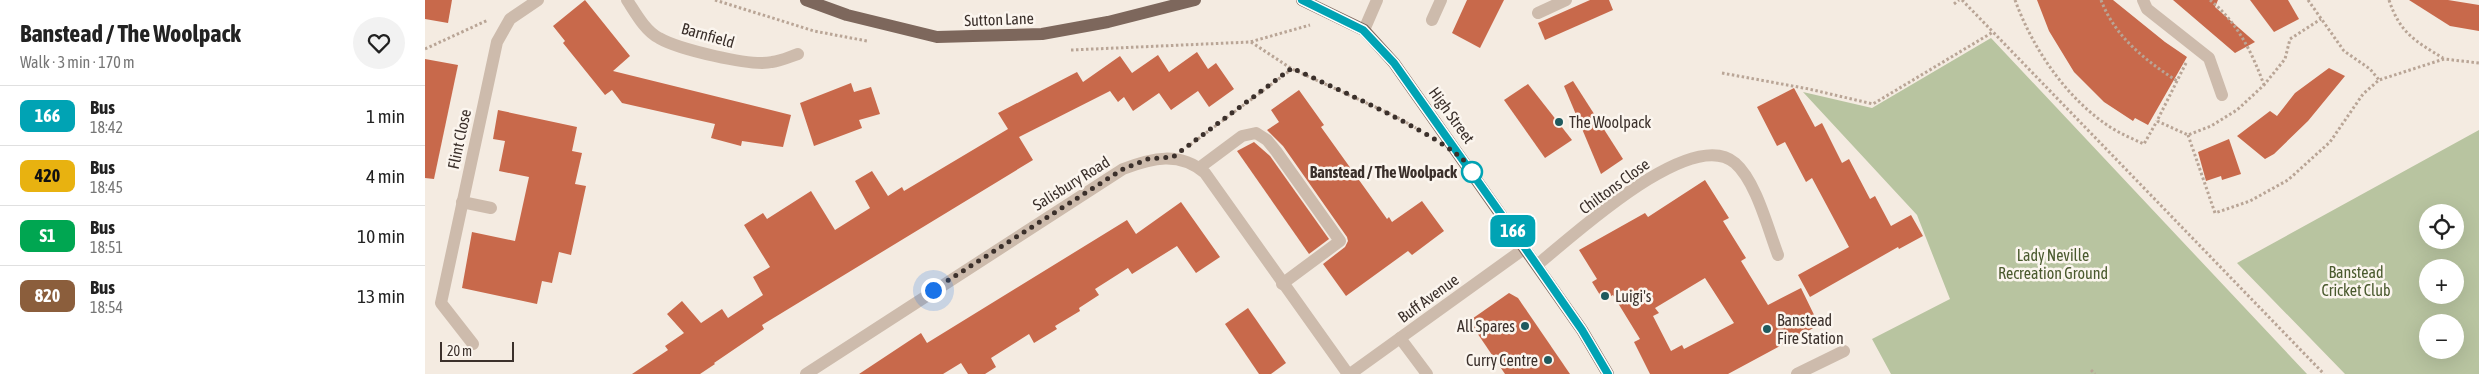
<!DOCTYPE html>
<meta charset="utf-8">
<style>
:root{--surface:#fff;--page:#f2f2f2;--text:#222;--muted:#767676;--line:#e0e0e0}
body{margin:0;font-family:"Asap Condensed",sans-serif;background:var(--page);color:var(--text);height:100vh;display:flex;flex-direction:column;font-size:19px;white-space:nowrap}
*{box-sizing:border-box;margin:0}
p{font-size:16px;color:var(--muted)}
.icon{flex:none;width:28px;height:28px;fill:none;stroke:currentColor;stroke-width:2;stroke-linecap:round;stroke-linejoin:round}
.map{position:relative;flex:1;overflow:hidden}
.panel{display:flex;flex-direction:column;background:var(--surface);width:425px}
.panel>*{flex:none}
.badge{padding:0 10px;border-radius:8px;font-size:18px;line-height:32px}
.fabs{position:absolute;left:1994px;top:204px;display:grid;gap:10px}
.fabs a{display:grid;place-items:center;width:45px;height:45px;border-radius:50%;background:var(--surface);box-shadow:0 5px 20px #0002;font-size:25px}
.scale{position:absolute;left:15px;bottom:12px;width:74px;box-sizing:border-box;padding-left:5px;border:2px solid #3b302b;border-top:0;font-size:14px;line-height:18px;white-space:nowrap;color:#3b302b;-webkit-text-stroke:4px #fbf5ee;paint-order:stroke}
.you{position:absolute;width:25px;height:25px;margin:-12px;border:4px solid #fff;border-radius:50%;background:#1a73e8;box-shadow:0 0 0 8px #1a73e833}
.map>.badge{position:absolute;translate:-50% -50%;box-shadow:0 0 0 2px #fff}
.round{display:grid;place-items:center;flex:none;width:52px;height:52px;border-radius:26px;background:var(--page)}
.headline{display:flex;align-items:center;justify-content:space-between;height:85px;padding:0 20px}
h1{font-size:24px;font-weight:700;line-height:38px}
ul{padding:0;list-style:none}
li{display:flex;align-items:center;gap:15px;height:60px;padding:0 20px;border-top:1px solid var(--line)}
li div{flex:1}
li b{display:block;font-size:19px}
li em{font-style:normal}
li .badge{min-width:55px;font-weight:700;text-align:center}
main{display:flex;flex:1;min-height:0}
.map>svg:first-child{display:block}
</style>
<main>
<section class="panel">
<div class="headline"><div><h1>Banstead / The Woolpack</h1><p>Walk · 3 min · 170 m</p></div><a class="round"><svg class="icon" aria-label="heart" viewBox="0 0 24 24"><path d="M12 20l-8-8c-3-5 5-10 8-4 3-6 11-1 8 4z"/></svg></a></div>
<ul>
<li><span class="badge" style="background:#00a3b4;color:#fff">166</span><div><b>Bus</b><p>18:42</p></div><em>1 min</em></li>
<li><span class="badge" style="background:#e8b210;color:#111">420</span><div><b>Bus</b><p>18:45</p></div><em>4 min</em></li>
<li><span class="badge" style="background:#00a651;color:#fff">S1</span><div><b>Bus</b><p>18:51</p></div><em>10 min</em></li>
<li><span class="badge" style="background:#8b5e3c;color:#fff">820</span><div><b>Bus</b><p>18:54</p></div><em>13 min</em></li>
</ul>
</section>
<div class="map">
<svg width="2054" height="374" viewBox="0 0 2054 374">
<rect width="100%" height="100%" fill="#f4ebe1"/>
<g fill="#b8c4a0" fill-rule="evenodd">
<polygon points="1566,38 1882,374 1466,374 1447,339 1525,299 1492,215 1378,92 1447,108"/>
<path d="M 2054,130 L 2054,374 L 1920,374 L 1812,263 ZM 2030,212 L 2030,240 L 2002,240 L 2002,212 ZM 2002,268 L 2030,268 L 2030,295 L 2002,295 ZM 2030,322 L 2030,350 L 2002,350 L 2002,322 Z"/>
</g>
<g fill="#c8694b" fill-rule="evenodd">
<polygon points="0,0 27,0 23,23 0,19"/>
<polygon points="160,0 205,56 188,71 366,115 358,147 317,141 316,146 286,138 290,124 197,103 187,90 180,95 138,43 140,41 128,26"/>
<polygon points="1042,0 1079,0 1055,48 1027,33"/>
<polygon points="1165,0 1184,0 1188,10 1120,40 1113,23"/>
<polygon points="1612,0 1688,0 1740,42 1762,57 1723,125 1710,118 1708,121 1679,102 1649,72 1624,31"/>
<polygon points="1748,0 1793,0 1790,7 1830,42 1810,53"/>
<polygon points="1825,0 1863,0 1874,19 1849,32"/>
<polygon points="1984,0 2023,0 2054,5 2054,31 2025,26"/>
<polygon points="772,52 783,69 791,63 809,89 784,107 773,91 746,110 734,93 708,111 699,97 693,102 685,91 594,137 608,160 337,325 339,329 289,363 290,364 275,374 207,374 243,350 240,346 259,333 242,314 257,301 276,323 297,309 303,318 338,295 328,277 345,267 319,225 338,213 342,219 386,191 410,230 445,208 430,181 447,171 463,196 477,187 479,191 583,129 573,113 652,72 658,82 695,56 707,73 733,55 744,72"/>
<polygon points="0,59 33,65 9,179 0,178"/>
<polygon points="1904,68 1920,76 1883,121 1849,154 1840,159 1812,136 1845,111 1852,116 1870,93"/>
<polygon points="1148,81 1198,159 1176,174 1139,86"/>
<polygon points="426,83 429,92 446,87 455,114 434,120 437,128 389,146 375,103"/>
<polygon points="1103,84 1147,140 1120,158 1079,100"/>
<polygon points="1369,88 1390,127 1397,123 1417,163 1424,159 1445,199 1450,196 1466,226 1486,215 1498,236 1474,249 1473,247 1385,297 1373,275 1424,247 1387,178 1381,182 1360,142 1352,146 1332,107"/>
<polygon points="874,90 899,125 896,127 962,219 964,217 967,222 997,201 1019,231 987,255 983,251 921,296 898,264 920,247 923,241 922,237 858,146 842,130 854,122 846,110"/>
<polygon points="73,110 152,127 147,151 157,153 150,184 161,186 146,255 134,252 127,283 117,281 112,304 37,288 47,232 90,241 104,177 74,171 80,141 68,139"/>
<polygon points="1804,139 1816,174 1797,180 1796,176 1781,181 1773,152"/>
<polygon points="829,142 845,156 904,239 884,254 812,151"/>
<path d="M 1280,180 L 1304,218 L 1298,221 L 1321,258 L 1316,261 L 1343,305 L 1376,288 L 1394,325 L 1303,374 L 1225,374 L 1209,342 L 1215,339 L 1188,295 L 1178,300 L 1167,282 L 1172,279 L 1154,250 L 1220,213 L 1223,217 ZM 1280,278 L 1309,323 L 1259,349 L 1257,345 L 1246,351 L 1228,316 L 1234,313 L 1230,308 Z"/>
<polygon points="756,202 795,257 771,273 752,246 707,274 703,268 670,289 674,295 654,308 655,311 630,326 632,329 609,343 604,334 566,358 571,367 560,374 543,374 536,363 518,374 434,374 496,333 502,343 702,220 711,234"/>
<polygon points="1084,293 1093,298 1145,374 1080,374 1044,321"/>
<polygon points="823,308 861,363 846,374 834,374 800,324"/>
</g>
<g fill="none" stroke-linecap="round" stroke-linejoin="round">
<g stroke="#b9a596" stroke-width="3" stroke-dasharray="2.5 2.5" stroke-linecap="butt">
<polyline points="290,0 389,31 442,41"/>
<polyline points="1537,0 1568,32"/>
<path d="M 1590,0 C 1608,49 1641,98 1685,127 C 1696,134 1708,139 1719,144 L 1732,121"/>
<path d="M 1676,0 C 1690,37 1720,60 1752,81"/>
<path d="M 1785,0 C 1812,22 1827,52 1839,85"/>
<polyline points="1883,0 1919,51 1945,69 1954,80"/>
<path d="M 1964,0 C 1975,33 1990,41 2018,58"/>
<polyline points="1529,4 1534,0"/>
<polyline points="826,42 867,69 970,116 991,128"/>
<polyline points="0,49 63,20"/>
<polyline points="646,50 825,42 885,25"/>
<polyline points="1761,63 1732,121 1763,135 1786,126 1812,110 1839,85 1860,59 1865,39 1896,19"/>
<polyline points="1297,73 1384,89 1448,104 1568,32 1899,374"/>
<polyline points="1763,135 1790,213 1825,201 1863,180 1905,142 1938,94 1954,80 2019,59 2054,63"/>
<polyline points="765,145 867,69"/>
<polyline points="1666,370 1670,374"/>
</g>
<g stroke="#cdbbac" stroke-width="12">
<path d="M 202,0 C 210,12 220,31 234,38 C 253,49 326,67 347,62 C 356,61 364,57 373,54"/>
<polyline points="1718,0 1722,9 1784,58 1797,95"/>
<polyline points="1113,13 1141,0"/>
<polyline points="1007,20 1016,0"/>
<polyline points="939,30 952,0"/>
<polyline points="774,168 817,136 831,133 842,140 851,151 915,241 857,284"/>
<polyline points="37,202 66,208"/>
<path d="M 1112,265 C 1147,237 1266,125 1310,163 C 1331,181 1343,229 1353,255"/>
<polyline points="975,338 1002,374"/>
<polyline points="48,344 16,303 72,42 85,19 113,0"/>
<path d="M 381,374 L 698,169 C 727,158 754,151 780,173 L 923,374"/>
<polyline points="925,374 1100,248"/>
<polyline points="1372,374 1419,351"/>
</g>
<g stroke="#7d675c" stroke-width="12">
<polyline points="381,0 422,15 512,37 617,34 683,22 770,0"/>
<polyline points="877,0 939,30 969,63 1157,330 1183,374"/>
</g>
</g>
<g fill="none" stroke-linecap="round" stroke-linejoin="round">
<defs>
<polyline id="line" points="877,0 938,30 969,63 1100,248 1157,330 1183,374"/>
</defs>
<use href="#line" stroke="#fff" stroke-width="11"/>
<use href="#line" stroke="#00a3b4" stroke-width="8"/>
<path stroke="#3b302b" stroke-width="5" stroke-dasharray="0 9" d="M 508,290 L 698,169 L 723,159 L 748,157 L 867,68 C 900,84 1040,144 1047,172"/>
</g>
<g fill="#1f5a5e" stroke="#fbf5ee" stroke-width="2">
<circle cx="1134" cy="122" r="5"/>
<circle cx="1180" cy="296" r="5"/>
<circle cx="1100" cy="326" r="5"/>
<circle cx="1342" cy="329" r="5"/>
<circle cx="1123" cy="360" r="5"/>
</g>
<circle fill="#fff" stroke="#00a3b4" stroke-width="2.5" cx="1047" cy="172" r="10"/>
<g text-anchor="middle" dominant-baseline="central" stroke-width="5" stroke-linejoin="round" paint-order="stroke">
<g font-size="16" fill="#3b302b" stroke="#fbf5ee">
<text transform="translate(574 19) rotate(-2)">Sutton Lane</text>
<text transform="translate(283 35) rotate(16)">Barnfield</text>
<text transform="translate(1027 115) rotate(54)">High Street</text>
<text transform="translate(34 139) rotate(-78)">Flint Close</text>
<text transform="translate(646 183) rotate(-32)">Salisbury Road</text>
<text transform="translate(1189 186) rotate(-36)">Chiltons Close</text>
<text transform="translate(1003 298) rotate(-36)">Buff Avenue</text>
</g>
<g font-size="16" fill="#3b302b" stroke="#fbf5ee" text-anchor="start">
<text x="1144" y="122">The Woolpack</text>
<text x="1190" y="296">Luigi's</text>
<text x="1352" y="320">Banstead<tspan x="1352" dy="18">Fire Station</tspan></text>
<text x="1090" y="326" text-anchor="end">All Spares</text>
<text x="1113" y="360" text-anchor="end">Curry Centre</text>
</g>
<g font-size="16" font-weight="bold" fill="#3b302b" stroke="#fbf5ee" text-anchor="end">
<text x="1032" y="172">Banstead / The Woolpack</text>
</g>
<g font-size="16" fill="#4a5a2e" stroke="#fbf5ee">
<text x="1628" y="255">Lady Neville<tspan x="1628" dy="18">Recreation Ground</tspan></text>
<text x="1931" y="272">Banstead<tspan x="1931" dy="18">Cricket Club</tspan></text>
</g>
</g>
</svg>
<div class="fabs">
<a><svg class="icon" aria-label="locate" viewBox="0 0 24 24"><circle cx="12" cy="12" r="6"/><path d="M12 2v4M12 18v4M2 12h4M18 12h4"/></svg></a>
<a>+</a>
<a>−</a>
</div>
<div class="scale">20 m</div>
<div class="you" style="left:508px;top:290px"></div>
<b class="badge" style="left:1088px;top:231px;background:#00a3b4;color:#fff">166</b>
</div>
</main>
